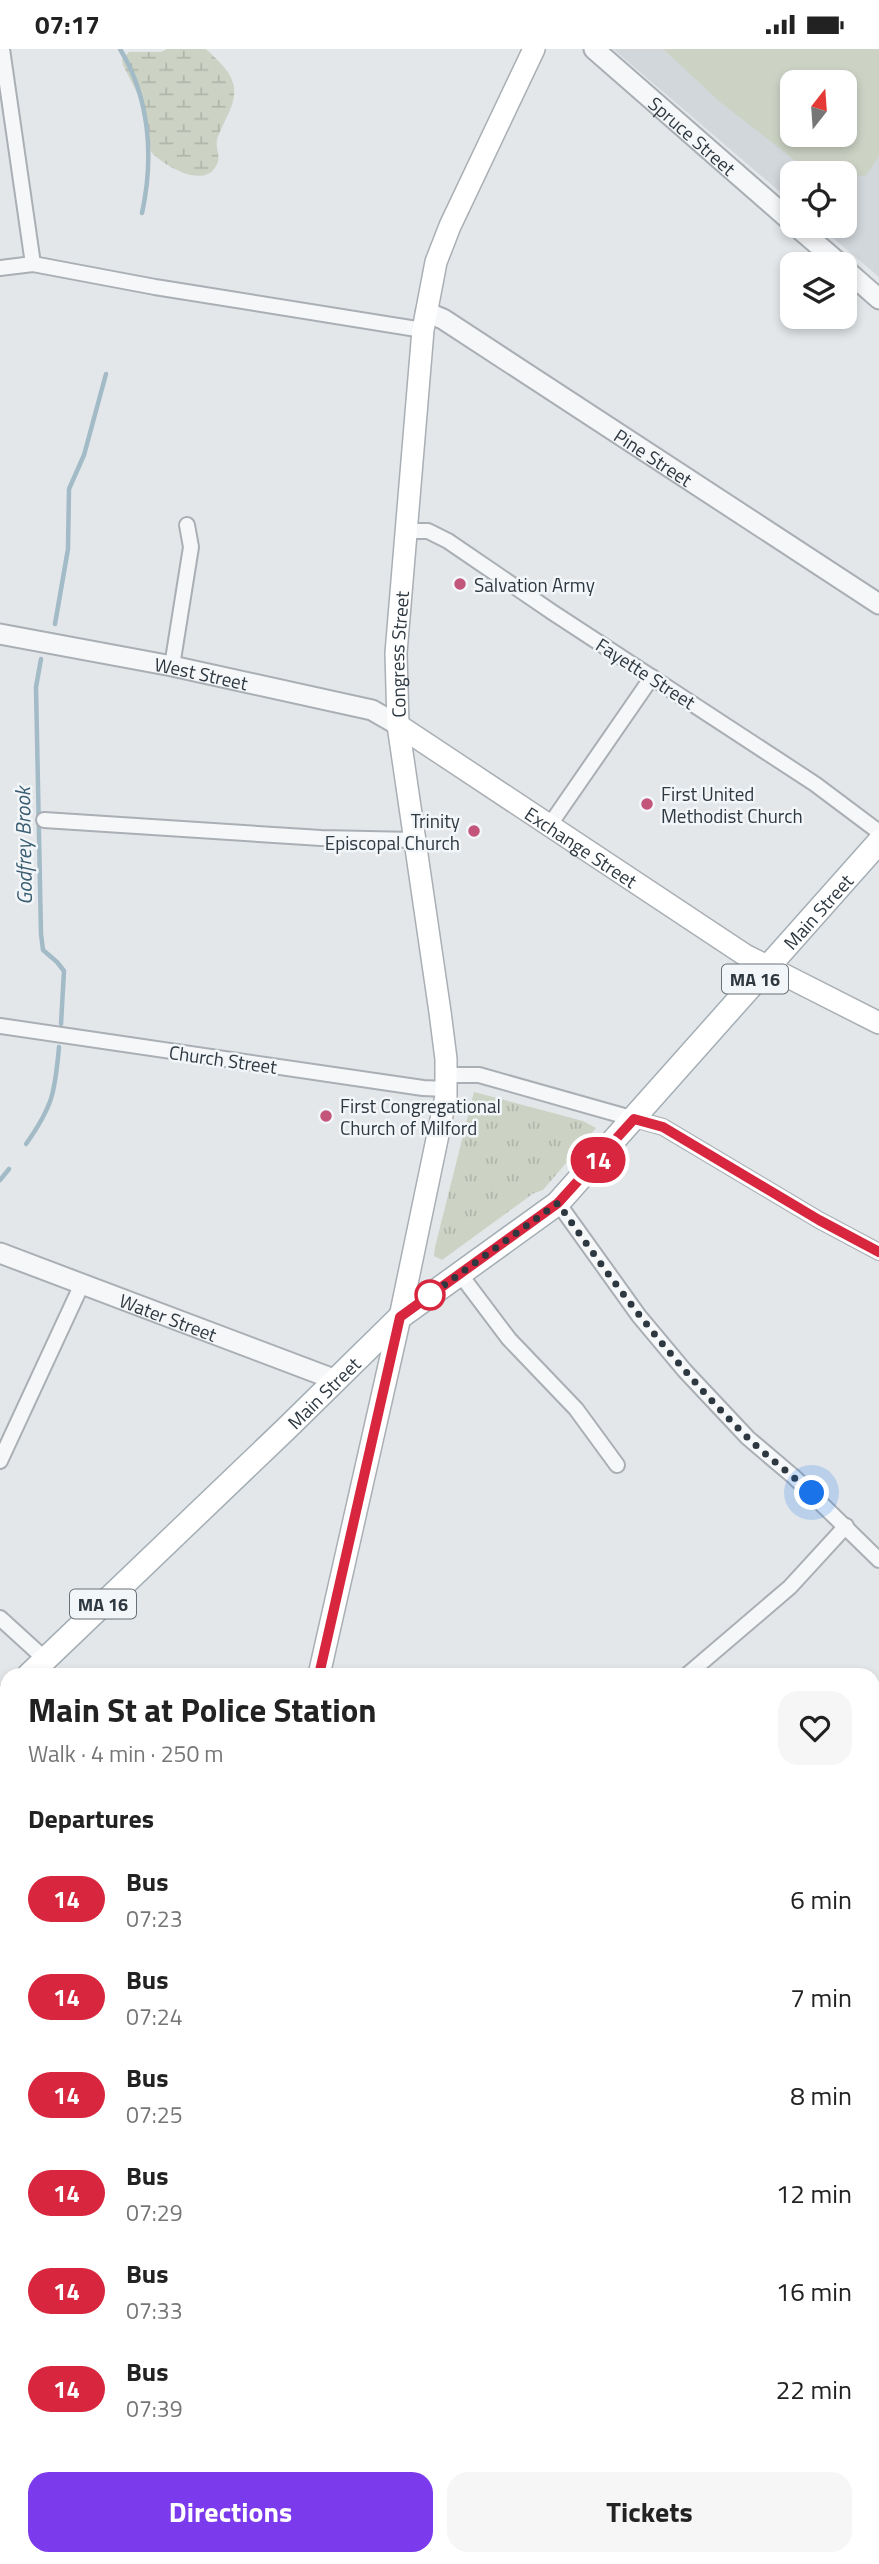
<!DOCTYPE html>
<meta charset="utf-8">
<style>
:root{--surface:#fff;--page:#f6f6f6;--text:#222;--muted:#767676;--accent:#7c3aed}
body{margin:0;font-family:"Titillium Web",sans-serif;background:var(--page);color:var(--text);height:100vh;display:flex;flex-direction:column;font-size:26px;white-space:nowrap}
*{box-sizing:border-box;margin:0}
p{font-size:23px;color:var(--muted)}
.icon{flex:none;width:38px;height:38px;fill:none;stroke:currentColor;stroke-width:2;stroke-linecap:round;stroke-linejoin:round}
.map{position:relative;flex:1;overflow:hidden}
.panel{position:absolute;left:0px;top:1619px;width:880px;height:898px;display:flex;flex-direction:column;background:var(--surface);border-radius:21px 21px 0 0;box-shadow:0 4px 10px #0003}
.panel>*{flex:none}
.badge{padding:0 14px;border-radius:23px;font-size:24px;line-height:46px}
.needle{width:46px;rotate:17deg}
.tools{position:absolute;left:780px;top:21px;display:grid;gap:14px}
.tools a{display:grid;place-items:center;width:77px;height:77px;border-radius:14px;background:var(--surface);box-shadow:0 4px 10px #0003;font-size:35px}
.you{position:absolute;width:35px;height:35px;margin:-18px;border:5px solid #fff;border-radius:50%;background:#1a73e8;box-shadow:0 0 0 10px #1a73e833}
.map>.badge{position:absolute;translate:-50% -50%;box-shadow:0 0 0 4px #fff}
h2{padding:0 28px;font-size:26px;line-height:63px}
.round{display:grid;place-items:center;flex:none;width:74px;height:74px;border-radius:21px;background:var(--page)}
.headline{display:flex;align-items:center;justify-content:space-between;height:119px;padding:0 28px}
h1{font-size:33px;font-weight:700;line-height:52px}
.action{display:flex;gap:14px;margin-top:auto;padding:14px 28px}
.action a{flex:1;height:80px;border-radius:21px;background:var(--accent);color:#fff;font-size:28px;font-weight:700;line-height:80px;text-align:center}
.action a+a{background:var(--page);color:var(--text)}
ul{padding:0;list-style:none}
li{display:flex;align-items:center;gap:21px;height:98px;padding:0 28px}
li div{flex:1}
li b{display:block;font-size:26px}
li em{font-style:normal}
li .badge{min-width:77px;font-weight:700;text-align:center}
.status{display:flex;justify-content:space-between;align-items:center;height:49px;padding:0 35px;background:var(--surface);direction:ltr}
.status svg{height:19px;fill:currentColor}
.map>svg:first-child{display:block}
</style>
<div class="status"><b>07:17</b><svg viewBox="0 0 49 12"><path d="M0 12V9h3v3zM5 12V6h3v6zM10 12V3h3v9zM15 12V0h3v12zM26 1h20v11H26zM47 4h2v5h-2z"/></svg></div>
<div class="map">
<svg width="879" height="2515" viewBox="0 0 879 2515">
<defs>
<pattern id="wetland-marsh" width="20" height="14" patternUnits="userSpaceOnUse" patternTransform="scale(1.75)"><rect width="20" height="14" fill="#ccd3c5"/><path d="M1 5h8M5 5V1M11 12h8M15 12V8" fill="none" stroke="#b0b6aa"/></pattern>
<pattern id="park-tufts" width="24" height="20" patternUnits="userSpaceOnUse" patternTransform="scale(1.75)"><rect width="24" height="20" fill="#ccd3c5"/><path d="M3 7l-1-3M5 7V3M7 7l1-3M15 17l-1-3M17 17v-4M19 17l1-3" fill="none" stroke="#b0b6aa"/></pattern>
</defs>
<rect width="100%" height="100%" fill="#e3e7ea"/>
<path fill="#d2d7dc" fill-rule="evenodd" d="M 613,0 L 879,0 L 879,228 L 819,177 L 845,177 L 845,124 L 793,124 L 793,154 ZM 793,33 L 845,33 L 845,86 L 793,86 Z"/>
<path fill="url(#wetland-marsh)" d="M 167,0 L 206,0 C 216,10 230,21 233,34 C 239,54 222,73 217,91 C 215,100 222,108 216,117 C 204,140 164,117 151,103 L 140,50 L 123,16 L 122,10 L 129,3 L 161,3 Z"/>
<polygon fill="url(#park-tufts)" points="474,1043 583,1072 596,1079 543,1141 534,1144 442,1211 434,1207 435,1198"/>
<path fill="#ccd3c5" fill-rule="evenodd" d="M 663,0 L 879,0 L 879,107 L 866,127 L 811,124 L 720,53 ZM 793,33 L 845,33 L 845,86 L 793,86 Z"/>
<g fill="none" stroke-linecap="round" stroke-linejoin="round">
<g stroke="#a2bbc7" stroke-width="4.5">
<path d="M 120,0 C 150,49 154,109 142,164"/>
<polyline points="55,575 68,500 69,440 84,406 106,325"/>
<polyline points="41,610 36,638 41,885 43,901 57,913 64,922 61,975"/>
<path d="M 26,1095 C 53,1057 55,1043 59,998"/>
<polyline points="0,1131 9,1120"/>
</g>
<defs>
<g id="minor">
<polyline points="2,0 33,215"/>
<polyline points="0,219 33,215 155,238 423,281"/>
<polyline points="407,482 428,482 448,492 552,563 815,735 879,783"/>
<polyline points="172,617 191,498 187,476"/>
<polyline points="44,771 321,789 415,791"/>
<polyline points="549,777 652,628"/>
<polyline points="0,977 423,1039 446,1040"/>
<polyline points="447,1026 479,1026 663,1078 819,1171 879,1203"/>
<polyline points="558,1154 639,1267 685,1322 748,1389 794,1428 879,1511"/>
<polyline points="460,1225 509,1290 576,1360 617,1416"/>
<polyline points="0,1412 82,1235"/>
<polyline points="0,1569 45,1610"/>
<polyline points="687,1626 790,1538 846,1477"/>
<polyline points="873,1751 879,1742"/>
<polyline points="873,1973 879,1980"/>
<polyline points="0,1982 7,1989"/>
<polyline points="873,2113 879,2106"/>
<polyline points="0,2124 7,2112"/>
<polyline points="0,2181 7,2185"/>
<polyline points="873,2396 879,2401"/>
<polyline points="0,2423 7,2426"/>
<polyline points="183,2510 194,2515"/>
<polyline points="616,2510 621,2515"/>
</g>
<g id="tertiary">
<path id="s1" d="M 594,0 L 793,174"/>
<polyline points="796,177 840,215"/>
<polyline points="845,220 879,250"/>
<path id="s2" d="M 426,263 L 443,270 L 879,555"/>
<path id="s3" d="M 0,585 L 172,617 L 372,661 L 398,676"/>
<path id="s4" d="M 0,1204 L 336,1331"/>
</g>
<g id="secondary">
<path id="s5" d="M 398,676 L 745,906 L 879,974"/>
<path id="s6" d="M 319,1626 L 400,1268 L 446,1047 L 446,1010 L 440,963 L 398,676 L 396,604 L 423,281 L 436,213 L 450,177 L 534,0"/>
<polyline points="211,2515 213,2510"/>
</g>
<g id="primary">
<path id="s7" d="M 29,1626 L 287,1379 L 400,1268 L 558,1154 L 879,793"/>
<polyline points="0,1653 7,1647"/>
</g>
</defs>
<use href="#minor" stroke="#a9afb4" stroke-width="18"/>
<use href="#tertiary" stroke="#a9afb4" stroke-width="23"/>
<use href="#secondary" stroke="#a9afb4" stroke-width="24"/>
<use href="#primary" stroke="#a4aeb5" stroke-width="26"/>
<use href="#minor" stroke="#f6f7f9" stroke-width="14"/>
<use href="#tertiary" stroke="#f6f7f9" stroke-width="19"/>
<use href="#secondary" stroke="#fff" stroke-width="21"/>
<use href="#primary" stroke="#fff" stroke-width="23"/>
</g>
<g fill="none" stroke-linecap="round" stroke-linejoin="round">
<defs>
<polyline id="line" points="319,1626 400,1268 558,1154 634,1070 663,1078 819,1171 879,1203"/>
</defs>
<use href="#line" stroke="#fff" stroke-width="16"/>
<use href="#line" stroke="#d7263d" stroke-width="10"/>
<path stroke="#2d3841" stroke-width="7" stroke-dasharray="0 12.6" d="M 430,1246 L 422,1252 L 558,1154 C 615,1237 675,1317 747,1388 C 767,1408 791,1425 812,1444"/>
</g>
<g fill="#c3557a" stroke="#f3f6f8" stroke-width="2.5">
<circle cx="460" cy="535" r="7"/>
<circle cx="647" cy="755" r="7"/>
<circle cx="474" cy="782" r="7"/>
<circle cx="326" cy="1067" r="7"/>
</g>
<circle fill="#fff" stroke="#d7263d" stroke-width="3.5" cx="430" cy="1246" r="14"/>
<g text-anchor="middle" dominant-baseline="central" stroke-width="5" stroke-linejoin="round" paint-order="stroke">
<g fill="#f3f6f8" stroke="#687178" stroke-width="2">
<rect x="722" y="915.5" width="66" height="29" rx="5"/>
<rect x="70" y="1540.5" width="66" height="29" rx="5"/>
</g>
<g font-size="18" font-weight="bold" fill="#2d3841">
<text x="755" y="930">MA 16</text>
<text x="103" y="1555">MA 16</text>
</g>
<g font-size="19" fill="#2d3841" stroke="#f3f6f8">
<text stroke="none"><textPath href="#s1" startOffset="131">Spruce Street</textPath></text>
<text stroke="none"><textPath href="#s2" startOffset="270">Pine Street</textPath></text>
<text stroke="none"><textPath href="#s6" startOffset="1038">Congress Street</textPath></text>
<text stroke="none"><textPath href="#s3" startOffset="205">West Street</textPath></text>
<text transform="translate(646 624) rotate(33)">Fayette Street</text>
<text stroke="none"><textPath href="#s5" startOffset="220">Exchange Street</textPath></text>
<text stroke="none"><textPath href="#s7" startOffset="1101">Main Street</textPath></text>
<text transform="translate(223 1010) rotate(8)">Church Street</text>
<text stroke="none"><textPath href="#s4" startOffset="180">Water Street</textPath></text>
<text stroke="none"><textPath href="#s7" startOffset="408">Main Street</textPath></text>
</g>
<g font-size="19" fill="#2d3841" stroke="#f3f6f8" text-anchor="start">
<text x="474" y="535">Salvation Army</text>
<text x="661" y="744">First United<tspan x="661" dy="22">Methodist Church</tspan></text>
<text x="460" y="771" text-anchor="end">Trinity<tspan x="460" dy="22">Episcopal Church</tspan></text>
<text x="340" y="1056">First Congregational<tspan x="340" dy="22">Church of Milford</tspan></text>
</g>
<g font-size="21" font-style="italic" fill="#3a5d71" stroke="#f3f6f8">
<text transform="translate(23 797) rotate(-91)">Godfrey Brook</text>
</g>
</g>
</svg>
<div class="tools">
<a><svg class="needle" viewBox="-14 -14 28 28"><path d="M0-13l5 13h-10z" fill="#e53935"/><path d="M0 13l5-13h-10z" fill="#767676"/></svg></a>
<a><svg class="icon" aria-label="locate" viewBox="0 0 24 24"><circle cx="12" cy="12" r="6"/><path d="M12 2v4M12 18v4M2 12h4M18 12h4"/></svg></a>
<a><svg class="icon" aria-label="layers" viewBox="0 0 24 24"><path d="M12 4l9 5-9 5-9-5zM3 14l9 5 9-5"/></svg></a>
</div>
<div class="you" style="left:812px;top:1444px"></div>
<b class="badge" style="left:598px;top:1111px;background:#d7263d;color:#fff">14</b>
<section class="panel">
<div class="headline"><div><h1>Main St at Police Station</h1><p>Walk · 4 min · 250 m</p></div><a class="round"><svg class="icon" aria-label="heart" viewBox="0 0 24 24"><path d="M12 20l-8-8c-3-5 5-10 8-4 3-6 11-1 8 4z"/></svg></a></div>
<h2>Departures</h2>
<ul>
<li><span class="badge" style="background:#d7263d;color:#fff">14</span><div><b>Bus</b><p>07:23</p></div><em>6 min</em></li>
<li><span class="badge" style="background:#d7263d;color:#fff">14</span><div><b>Bus</b><p>07:24</p></div><em>7 min</em></li>
<li><span class="badge" style="background:#d7263d;color:#fff">14</span><div><b>Bus</b><p>07:25</p></div><em>8 min</em></li>
<li><span class="badge" style="background:#d7263d;color:#fff">14</span><div><b>Bus</b><p>07:29</p></div><em>12 min</em></li>
<li><span class="badge" style="background:#d7263d;color:#fff">14</span><div><b>Bus</b><p>07:33</p></div><em>16 min</em></li>
<li><span class="badge" style="background:#d7263d;color:#fff">14</span><div><b>Bus</b><p>07:39</p></div><em>22 min</em></li>
</ul>
<div class="action"><a>Directions</a><a>Tickets</a></div>
</section>
</div>
